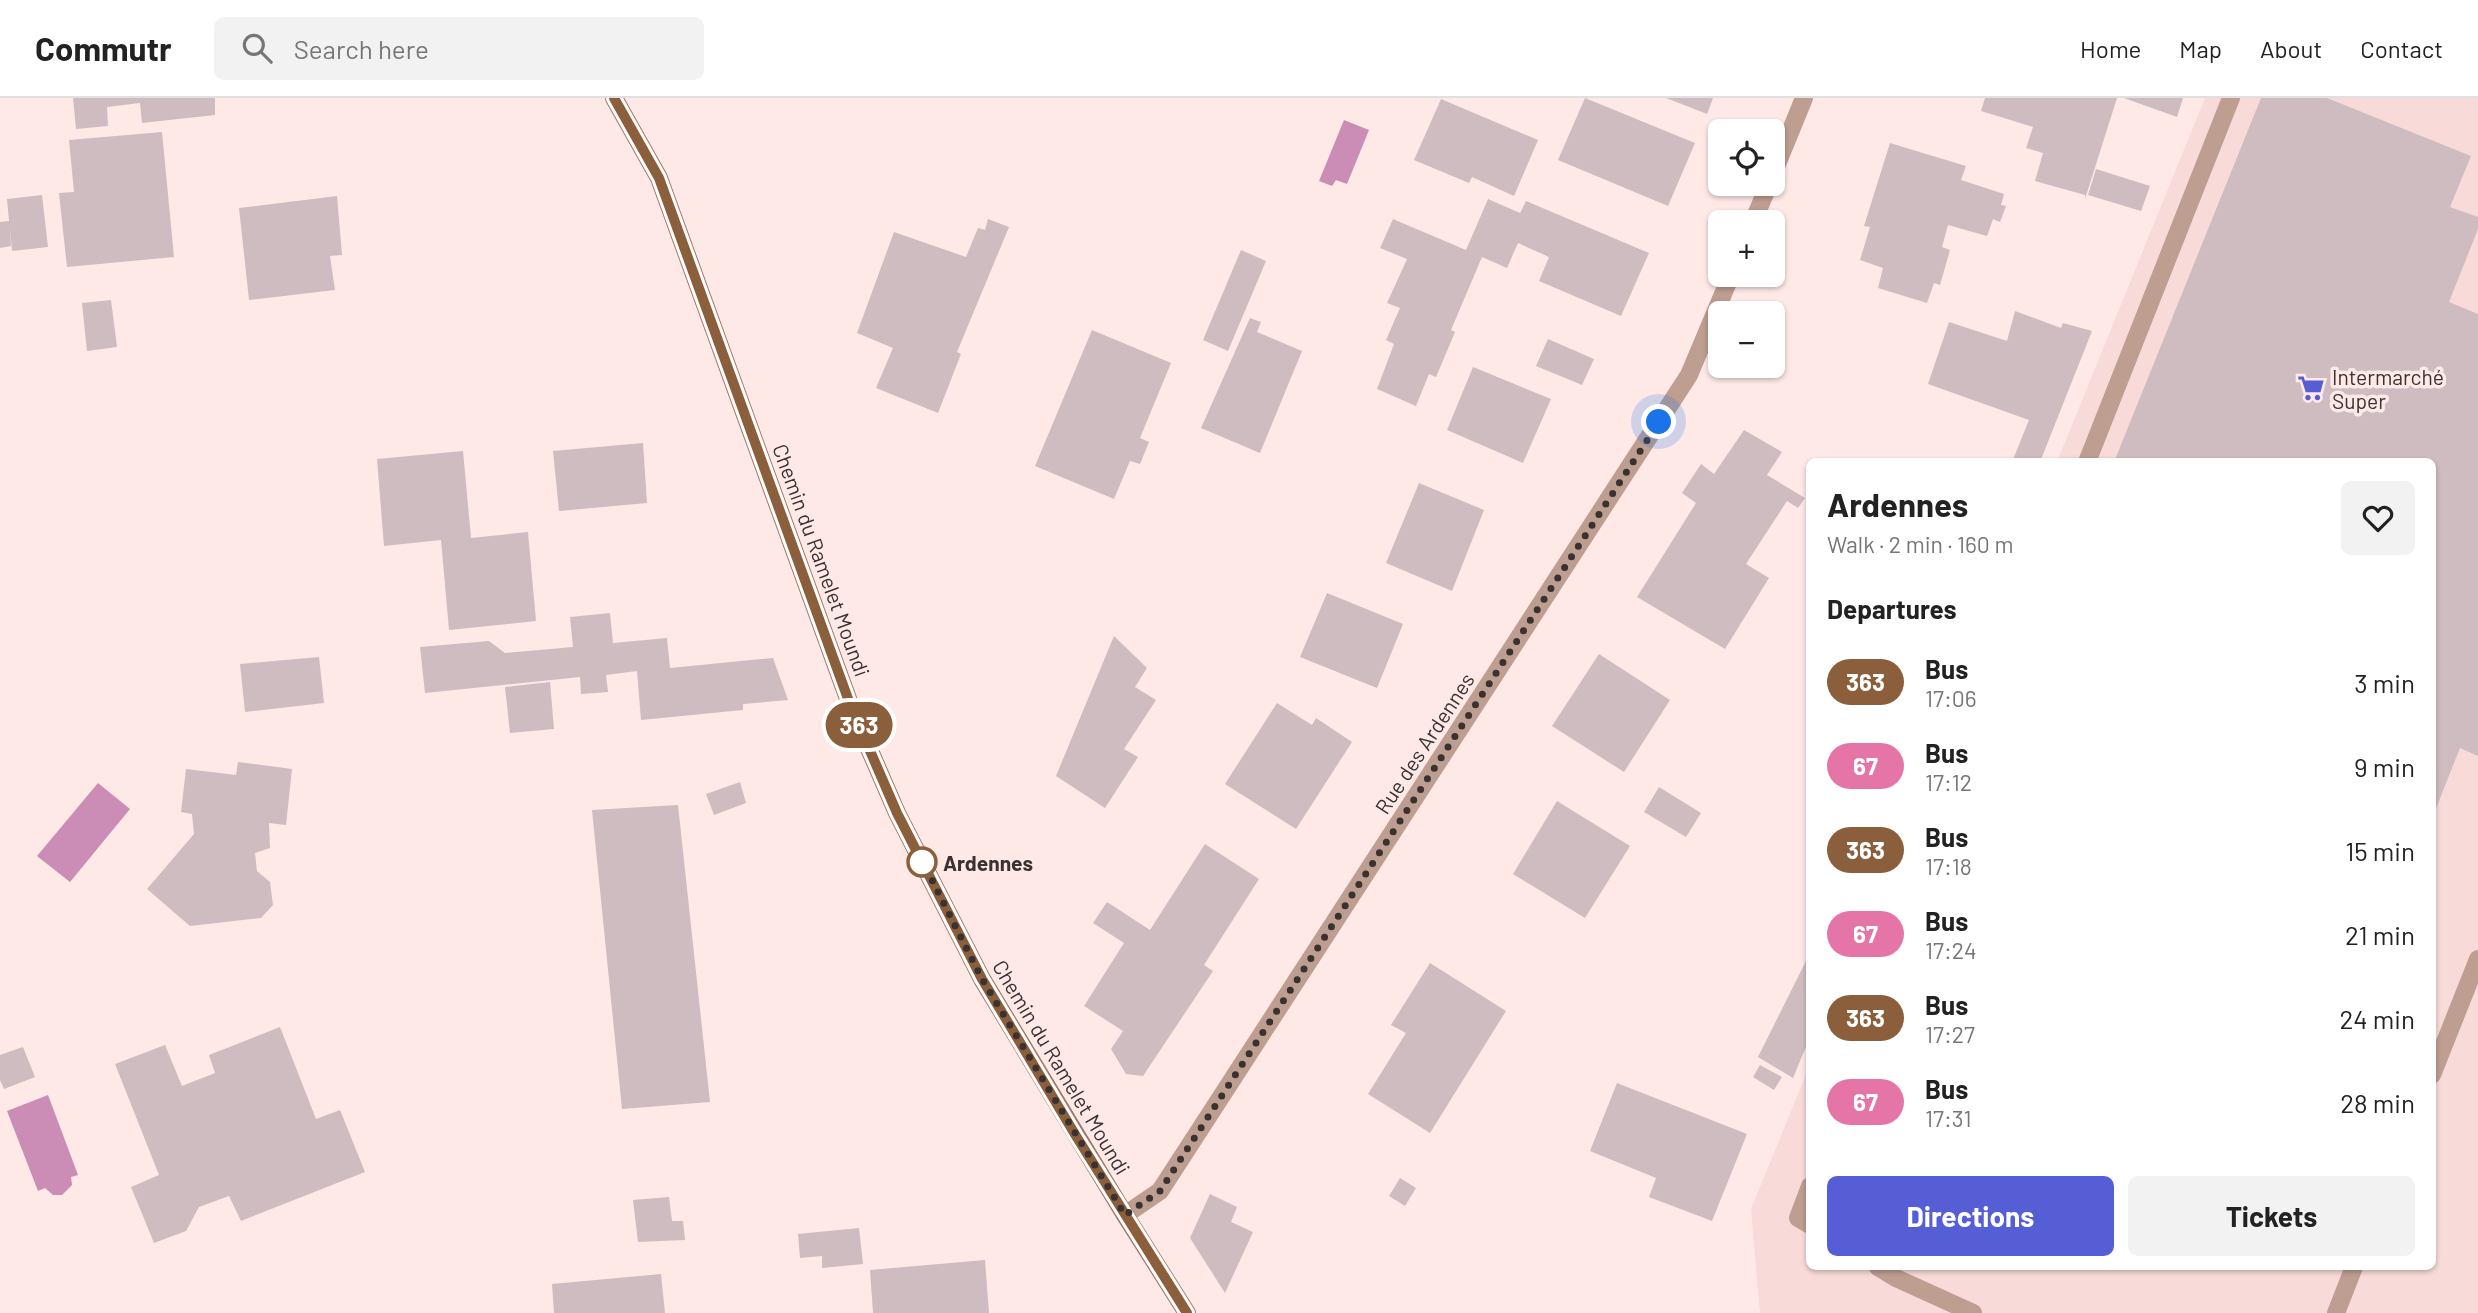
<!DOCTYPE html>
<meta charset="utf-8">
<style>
:root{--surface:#fff;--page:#f2f2f2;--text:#222;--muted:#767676;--line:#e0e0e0;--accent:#555ed5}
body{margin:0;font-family:Barlow,sans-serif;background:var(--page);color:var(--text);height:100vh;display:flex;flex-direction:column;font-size:26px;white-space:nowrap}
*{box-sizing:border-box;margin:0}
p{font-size:23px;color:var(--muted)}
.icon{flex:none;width:38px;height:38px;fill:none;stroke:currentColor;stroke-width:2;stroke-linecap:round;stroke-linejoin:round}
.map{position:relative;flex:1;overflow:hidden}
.sheet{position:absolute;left:1806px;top:360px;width:630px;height:812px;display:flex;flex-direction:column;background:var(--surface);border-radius:10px;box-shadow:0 2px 5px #0004}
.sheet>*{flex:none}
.badge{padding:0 14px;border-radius:23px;font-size:24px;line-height:46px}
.fabs{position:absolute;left:1708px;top:21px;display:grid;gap:14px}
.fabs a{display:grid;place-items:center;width:77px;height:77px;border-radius:10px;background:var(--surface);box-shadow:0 2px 5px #0004;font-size:35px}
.you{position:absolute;width:35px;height:35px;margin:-18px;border:5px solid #fff;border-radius:50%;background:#1a73e8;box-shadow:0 0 0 10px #1a73e833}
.map>.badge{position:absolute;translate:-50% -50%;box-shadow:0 0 0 4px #fff}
h2{padding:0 21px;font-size:26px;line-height:63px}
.round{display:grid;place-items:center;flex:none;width:74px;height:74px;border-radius:10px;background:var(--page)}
.overview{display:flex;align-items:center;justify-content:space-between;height:119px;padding:0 21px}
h1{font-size:33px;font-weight:700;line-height:52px}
.cta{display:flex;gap:14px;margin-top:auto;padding:14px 21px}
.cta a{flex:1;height:80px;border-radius:10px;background:var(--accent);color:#fff;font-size:28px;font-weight:700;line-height:80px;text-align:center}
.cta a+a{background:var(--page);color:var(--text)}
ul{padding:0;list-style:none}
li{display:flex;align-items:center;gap:21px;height:84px;padding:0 21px}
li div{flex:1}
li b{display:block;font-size:26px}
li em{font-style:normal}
li .badge{min-width:77px;font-weight:700;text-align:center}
header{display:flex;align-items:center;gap:42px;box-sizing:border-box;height:98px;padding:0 35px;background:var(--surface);border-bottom:2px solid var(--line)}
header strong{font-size:33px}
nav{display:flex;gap:38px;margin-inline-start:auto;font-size:24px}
.search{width:490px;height:63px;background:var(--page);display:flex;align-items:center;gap:18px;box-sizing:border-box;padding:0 24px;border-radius:10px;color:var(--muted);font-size:26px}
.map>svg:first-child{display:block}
</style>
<header>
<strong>Commutr</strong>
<div class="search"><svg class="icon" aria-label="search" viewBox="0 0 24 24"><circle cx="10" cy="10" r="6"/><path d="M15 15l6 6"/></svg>Search here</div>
<nav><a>Home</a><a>Map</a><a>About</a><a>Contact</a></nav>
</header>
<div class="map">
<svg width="2478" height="1215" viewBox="0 0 2478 1215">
<rect width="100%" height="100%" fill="#fee9e7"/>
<polygon fill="#f8dad8" points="2205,0 2478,0 2478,1215 1760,1215 1751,1111 1809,969 1810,1169 2432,1169 2432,364 2057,364"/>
<g fill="#cb8cb5">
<polygon points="1344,22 1369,32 1347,86 1336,82 1332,88 1319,83"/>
<polygon points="98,685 130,711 70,784 37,758"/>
<polygon points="48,997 78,1077 71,1079 72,1087 62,1097 53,1097 45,1090 38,1093 7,1013"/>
</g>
<g fill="#cfbcc0">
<polygon points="73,0 215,0 215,17 142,25 140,5 107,9 108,28 76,31"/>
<polygon points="1585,0 1695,45 1668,108 1558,62"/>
<polygon points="1666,0 1713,0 1707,16"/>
<polygon points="1985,0 2117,0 2085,101 2085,97 2035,83 2043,55 2026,50 2033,29 1981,13"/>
<polygon points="2124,0 2183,0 2177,19"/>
<polygon points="2261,0 2327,0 2471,58 2450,109 2478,119 2478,131 2449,204 2478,216 2478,658 2460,650 2433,718 2432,364 2114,364"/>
<polygon points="1441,1 1538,42 1514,98 1472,79 1469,85 1414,62"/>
<polygon points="162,34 174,159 67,169 59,95 74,94 69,42"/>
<polygon points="1890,45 1966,68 1961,82 2004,96 2001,107 2006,108 2000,124 1993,121 1987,138 1948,127 1942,149 1950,152 1940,187 1934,185 1927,205 1878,190 1883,170 1860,162 1870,129 1864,128"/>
<polygon points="2096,71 2150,88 2141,113 2088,97"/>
<polygon points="42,97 48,149 12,153 10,129 11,148 0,150 0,124 9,123 7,101"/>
<polygon points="337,98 342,157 330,158 335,192 249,202 239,110"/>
<polygon points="1488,101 1520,115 1526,103 1649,155 1621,218 1539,183 1549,159 1518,145 1507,170 1482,159 1451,232 1455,234 1436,279 1429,276 1416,308 1377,291 1394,246 1386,242 1400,210 1387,205 1407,161 1380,150 1393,121 1466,152"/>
<polygon points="988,121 1009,129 957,254 961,256 938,315 876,290 893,250 857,235 894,134 966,159 978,130 985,132"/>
<polygon points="1241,152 1266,163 1228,253 1203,242"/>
<polygon points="111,202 117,249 87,253 82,205"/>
<polygon points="2015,213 2061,230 2063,225 2092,233 2040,364 2012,364 2029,322 1928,286 1949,224 2007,243"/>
<polygon points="1250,220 1261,224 1257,234 1302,253 1260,355 1201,330"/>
<polygon points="1092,232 1171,265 1140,340 1149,344 1140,366 1130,363 1114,401 1035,368"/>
<polygon points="1548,241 1594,261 1582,287 1536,268"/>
<polygon points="1473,269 1551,301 1523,365 1447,332"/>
<polygon points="1744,332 1782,354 1767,377 1805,400 1798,410 1787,403 1746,466 1769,480 1725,551 1637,499 1696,405 1682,395 1701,366 1714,376"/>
<polygon points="643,345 647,405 559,413 553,353"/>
<polygon points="463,353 471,440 528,434 536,523 449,532 441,442 384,448 377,361"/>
<polygon points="1419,385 1484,412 1452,493 1386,465"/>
<polygon points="1327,495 1403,526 1377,590 1300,559"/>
<polygon points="610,515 613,545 667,540 670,570 773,560 788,602 743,606 743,612 641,622 637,573 606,577 608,594 581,596 580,579 425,595 420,549 489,543 505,555 573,549 570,519"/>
<polygon points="1114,538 1147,570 1135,589 1156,602 1124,651 1138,659 1105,710 1056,678"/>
<polygon points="1599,556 1670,602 1624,674 1552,628"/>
<polygon points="319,559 324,605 245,614 240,566"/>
<polygon points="550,584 554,631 510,635 505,589"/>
<polygon points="1277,605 1312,627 1316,620 1352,644 1296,731 1225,686"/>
<polygon points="238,664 292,671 286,727 269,725 270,750 255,755 257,773 270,784 273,807 261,820 190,828 147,791 194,736 192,716 181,714 186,671 236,677"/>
<polygon points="740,684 746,705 714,717 706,696"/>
<polygon points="1659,689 1701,715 1686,739 1644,714"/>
<polygon points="1557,703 1630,748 1585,820 1513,776"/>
<polygon points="678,707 710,1004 622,1011 592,712"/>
<polygon points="1205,746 1259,781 1204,867 1213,873 1143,978 1126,976 1111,951 1123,933 1084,908 1124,845 1093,825 1107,804 1150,832"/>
<polygon points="1810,855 1810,939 1793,980 1758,959"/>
<polygon points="1430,865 1506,913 1430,1035 1368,996 1406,935 1391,927"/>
<polygon points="280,929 316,1021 340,1012 365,1074 241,1123 229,1098 199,1109 186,1133 154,1145 131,1089 159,1077 115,966 165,947 182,988 215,975 209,957"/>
<polygon points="23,949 35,979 4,991 0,982 0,957"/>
<polygon points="1760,967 1782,979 1774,992 1753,979"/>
<polygon points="1617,985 1747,1036 1712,1123 1649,1099 1656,1080 1590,1053"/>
<polygon points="1400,1080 1416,1090 1405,1108 1389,1098"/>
<polygon points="1210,1096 1237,1109 1231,1124 1253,1134 1225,1195 1190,1140"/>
<polygon points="669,1099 672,1123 683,1123 685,1142 638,1144 633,1102"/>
<polygon points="859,1130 863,1166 822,1170 822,1158 800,1160 798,1136"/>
<polygon points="985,1162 989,1215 873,1215 870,1172"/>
<polygon points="661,1176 665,1215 554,1215 552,1186"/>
</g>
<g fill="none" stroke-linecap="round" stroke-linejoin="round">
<g stroke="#be9e91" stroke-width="18">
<polyline points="2087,364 2231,0"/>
<polyline points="2432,977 2478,861"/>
<polyline points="1810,1088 1798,1120 1810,1127"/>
<polyline points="1878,1169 1896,1180 1973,1215"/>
<polyline points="2336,1215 2354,1169"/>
</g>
<g stroke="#be9e91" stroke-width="18">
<polyline points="1773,76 1804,0"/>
<polyline points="1753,124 1769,86"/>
<polyline points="1125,1117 1160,1093 1689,277 1731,177"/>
</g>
<polyline stroke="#a47764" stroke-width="18" points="614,0 659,80 851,609 897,715 982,881 1125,1117 1187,1215"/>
</g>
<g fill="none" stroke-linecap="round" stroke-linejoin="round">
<defs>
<polyline id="line" points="614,0 659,80 851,609 897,715 982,881 1076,1038 1187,1215"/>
</defs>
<use href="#line" stroke="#fff" stroke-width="16"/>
<use href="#line" stroke="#8b5e3c" stroke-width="10"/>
<polyline stroke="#3a3231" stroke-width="7" stroke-dasharray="0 12.6" points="922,764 922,762 982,881 1125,1117 1160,1093 1659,324"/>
</g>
<defs>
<symbol id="supermarket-bare" viewBox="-9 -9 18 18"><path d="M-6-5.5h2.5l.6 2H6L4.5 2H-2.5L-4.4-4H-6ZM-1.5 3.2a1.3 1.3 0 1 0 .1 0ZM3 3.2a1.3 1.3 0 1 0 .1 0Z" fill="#555ed5" stroke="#fee9e7" stroke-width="2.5" paint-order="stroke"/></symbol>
</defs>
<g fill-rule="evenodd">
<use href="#supermarket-bare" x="2292" y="271" width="38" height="38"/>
</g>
<circle fill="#fff" stroke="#8b5e3c" stroke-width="3.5" cx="922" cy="764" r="14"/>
<g text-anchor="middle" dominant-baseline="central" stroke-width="7" stroke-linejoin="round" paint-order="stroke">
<g font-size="21" fill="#3a3231" stroke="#fee9e7" text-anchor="start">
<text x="2332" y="278">Intermarché<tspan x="2332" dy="24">Super</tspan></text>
</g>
<g font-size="21" fill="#3a3231" stroke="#fee9e7">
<text transform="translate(822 462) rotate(70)">Chemin du Ramelet Moundi</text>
<text transform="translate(1424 645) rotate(-57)">Rue des Ardennes</text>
<text transform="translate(1062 969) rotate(59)">Chemin du Ramelet Moundi</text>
</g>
<g font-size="21" font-weight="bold" fill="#3a3231" stroke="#fee9e7" text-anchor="start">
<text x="943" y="764">Ardennes</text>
</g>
</g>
</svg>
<div class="fabs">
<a><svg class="icon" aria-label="locate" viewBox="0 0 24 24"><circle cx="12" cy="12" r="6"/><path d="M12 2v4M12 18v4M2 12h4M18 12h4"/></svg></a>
<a>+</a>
<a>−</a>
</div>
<div class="you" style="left:1659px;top:324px"></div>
<b class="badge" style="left:859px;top:627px;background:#8b5e3c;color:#fff">363</b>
<section class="sheet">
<div class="overview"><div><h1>Ardennes</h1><p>Walk · 2 min · 160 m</p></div><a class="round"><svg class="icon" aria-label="heart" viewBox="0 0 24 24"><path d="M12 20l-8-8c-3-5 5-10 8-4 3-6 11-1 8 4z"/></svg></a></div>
<h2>Departures</h2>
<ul>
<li><span class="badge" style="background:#8b5e3c;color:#fff">363</span><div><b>Bus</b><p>17:06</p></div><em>3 min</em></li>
<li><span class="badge" style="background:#e675a7;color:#fff">67</span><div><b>Bus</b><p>17:12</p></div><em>9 min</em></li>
<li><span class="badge" style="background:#8b5e3c;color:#fff">363</span><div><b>Bus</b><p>17:18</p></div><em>15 min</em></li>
<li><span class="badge" style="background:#e675a7;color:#fff">67</span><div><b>Bus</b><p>17:24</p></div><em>21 min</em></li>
<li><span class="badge" style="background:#8b5e3c;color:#fff">363</span><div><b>Bus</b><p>17:27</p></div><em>24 min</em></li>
<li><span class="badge" style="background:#e675a7;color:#fff">67</span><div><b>Bus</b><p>17:31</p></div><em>28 min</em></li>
</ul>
<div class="cta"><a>Directions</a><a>Tickets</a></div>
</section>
</div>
